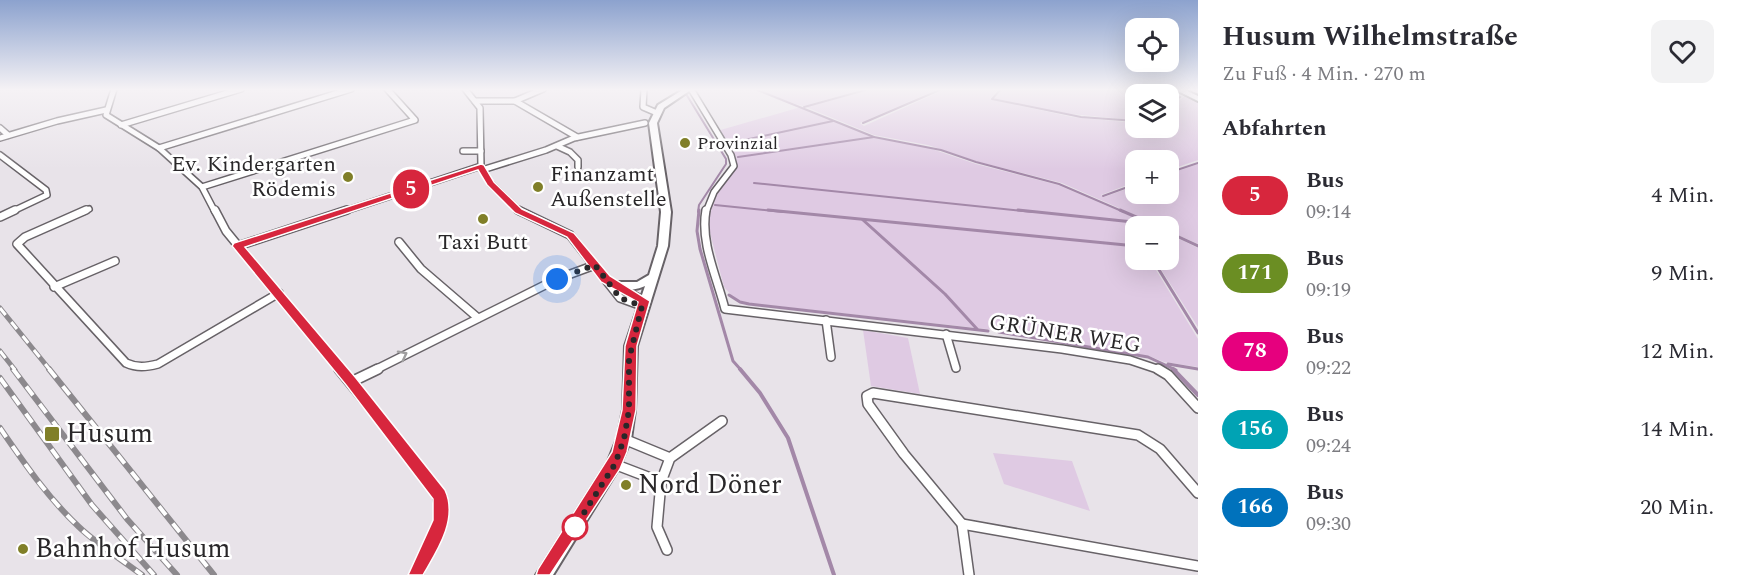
<!DOCTYPE html>
<html lang="de">
<meta charset="utf-8">
<style>
:root{--surface:#fff;--page:#f2f2f3;--text:#2b2b33;--muted:#7c7c81}
body{margin:0;font-family:Spectral,serif;background:var(--page);color:var(--text);height:100vh;display:flex;flex-direction:column;font-size:22px;white-space:nowrap}
*{box-sizing:border-box;margin:0}
p{font-size:20px;color:var(--muted)}
.icon{flex:none;width:33px;height:33px;fill:none;stroke:currentColor;stroke-width:2;stroke-linecap:round;stroke-linejoin:round}
.map{position:relative;flex:1;overflow:hidden}
.panel{display:flex;flex-direction:column;background:var(--surface);width:540px}
.panel>*{flex:none}
.badge{padding:0 12px;border-radius:20px;font-size:21px;line-height:39px}
.fabs{position:absolute;left:1125px;top:18px;display:grid;gap:12px}
.fabs a{display:grid;place-items:center;width:54px;height:54px;border-radius:12px;background:var(--surface);box-shadow:0 6px 24px #0002;font-size:30px}
.you{position:absolute;width:30px;height:30px;margin:-15px;border:4px solid #fff;border-radius:50%;background:#1a73e8;box-shadow:0 0 0 9px #1a73e833}
.map>.badge{position:absolute;translate:-50% -50%;box-shadow:0 0 0 3px #fff}
h2{padding:0 24px;font-size:22px;line-height:54px}
.round{display:grid;place-items:center;flex:none;width:63px;height:63px;border-radius:12px;background:var(--page)}
.headline{display:flex;align-items:center;justify-content:space-between;height:102px;padding:0 24px}
h1{font-size:28px;font-weight:700;line-height:45px}
ul{padding:0;list-style:none}
li{display:flex;align-items:center;gap:18px;height:78px;padding:0 24px}
li div{flex:1}
li b{display:block;font-size:22px}
li em{font-style:normal}
li .badge{min-width:66px;font-weight:700;text-align:center}
main{display:flex;flex:1;min-height:0}
.map>svg:first-child{display:block}
</style>
<main>
<div class="map">
<svg width="1198" height="575" viewBox="0 0 1198 575">
<rect width="100%" height="100%" fill="#e8e3e9"/>
<g fill="#dfcae3">
<polygon points="757,89 864,89 803,106 789,102"/>
<polygon points="873,89 938,89 860,123 864,126 946,89 998,89 990,99 1072,117 1135,123 1136,128 1168,128 1169,106 1186,96 1198,102 1198,160 1169,170 1168,160 1136,160 1135,182 1101,195 1104,197 1135,186 1136,194 1168,194 1169,174 1198,164 1198,244 1169,231 1168,226 1160,226 1062,183 979,162 928,145 874,135 806,107"/>
<polygon points="1003,89 1169,89 1181,96 1169,102 1168,94 1136,94 1135,119 1132,120 1052,112 994,99"/>
<polygon points="801,107 876,138 929,148 976,164 1058,185 1138,219 1130,223 1135,233 1136,260 1150,260 1198,339 1198,367 1164,362 1149,356 995,330 748,303 735,299 724,287 707,221 707,208 736,167 717,131"/>
<polygon points="1169,234 1198,248 1198,327 1155,260 1168,260"/>
<polygon points="863,330 908,338 920,394 871,386"/>
<polygon points="993,453 1072,461 1090,511 1004,484"/>
</g>
<g fill="none" stroke-linecap="round" stroke-linejoin="round">
<g stroke="#a388a8" stroke-width="2">
<polyline points="683,89 726,159 726,164 699,205 698,212"/>
<polyline points="755,89 874,137 941,150 976,162 1059,184 1124,212"/>
<polyline points="1001,89 992,99 1081,117 1136,121"/>
<polyline points="1183,89 1198,95"/>
<polyline points="1168,103 1180,97"/>
<polyline points="804,107 869,89"/>
<polyline points="863,123 942,89"/>
<polyline points="735,142 833,121"/>
<polyline points="738,157 874,137"/>
<polyline points="1168,173 1198,163"/>
<polyline points="754,183 1033,212"/>
<polyline points="1103,196 1136,184"/>
<polyline points="715,205 783,212"/>
</g>
<g stroke="#a388a8" stroke-width="3">
<polyline points="699,210 697,231 700,249 733,361 741,370"/>
<polyline points="768,210 1136,246"/>
<polyline points="1018,210 1133,222"/>
<polyline points="1120,210 1157,226"/>
<polyline points="863,220 945,294 977,329"/>
<polyline points="1136,228 1133,222 1142,220"/>
<polyline points="1168,232 1198,246"/>
<polyline points="1153,260 1198,333"/>
<polyline points="729,295 740,302 749,304 988,331"/>
<polyline points="999,332 1148,357 1176,370"/>
<polyline points="1168,364 1198,369"/>
</g>
<g stroke="#a388a8" stroke-width="4">
<polyline points="740,369 760,393 788,438 834,575"/>
<polyline points="1173,369 1198,395"/>
</g>
<defs>
<g id="street-far2">
<polyline points="114,89 106,115 159,148 202,187 215,212"/>
<polyline points="465,89 480,108 481,166 490,183 520,212"/>
<polyline points="644,89 643,107 657,113"/>
<polyline points="691,89 731,155 734,166 714,192 706,212"/>
<polyline points="475,101 515,101 543,89"/>
<polyline points="515,101 577,137"/>
<polyline points="121,125 241,89"/>
<polyline points="0,128 8,135"/>
<polyline points="0,138 57,121 106,110"/>
<polyline points="557,146 570,152 578,160 578,167"/>
<polyline points="159,148 351,89"/>
<polyline points="463,151 481,151"/>
<polyline points="0,155 46,190 47,195 11,212"/>
<polyline points="482,170 546,150 574,138 645,123"/>
<polyline points="202,187 415,120 387,89"/>
<polyline points="83,212 89,209"/>
<polyline points="342,212 481,166"/>
</g>
<g id="street-far1">
<path d="M 86,210 L 25,237 L 17,244 L 126,363 C 137,368 146,367 158,364 L 279,293"/>
<polyline points="215,210 226,231 340,370"/>
<polyline points="518,210 570,235 620,298 642,306"/>
<path d="M 706,210 C 700,243 717,277 725,309 L 1062,349 L 1130,360 L 1160,370"/>
<polyline points="0,217 15,210"/>
<polyline points="399,242 421,269 478,318"/>
<polyline points="238,246 347,210"/>
<polyline points="607,280 644,301"/>
<polyline points="54,287 115,261"/>
<polyline points="826,320 831,357"/>
<polyline points="946,334 956,368"/>
<polyline points="375,370 557,279 595,265"/>
</g>
<g id="street">
<path d="M 339,369 L 433,484 C 450,520 433,542 417,575"/>
<polyline points="1158,369 1168,375 1198,408"/>
<polyline points="351,382 378,369"/>
<polyline points="624,439 670,458"/>
<polyline points="614,464 661,482 657,527 667,550"/>
<polyline points="661,482 670,458 722,421"/>
<polyline points="962,524 1198,566"/>
<polyline points="969,575 962,524 904,454 868,404 867,396 873,393 1138,435 1160,449 1198,493"/>
</g>
<g id="secondary">
<path d="M 684,89 L 692,89 L 664,108 L 657,123 L 671,212 L 668,246 L 637,346 L 635,410 L 631,439 L 619,468 L 553,575 L 536,575 L 608,461 L 617,439 L 623,410 L 625,346 L 645,286 C 637,290 620,292 614,286 L 619,282 L 637,282 L 649,275 L 658,246 L 661,212 L 649,123 L 658,105 Z"/>
<polygon points="1174,89 1183,89 1198,96 1198,101"/>
</g>
</defs>
<use href="#street-far2" stroke="#676267" stroke-width="8"/>
<use href="#street-far1" stroke="#676267" stroke-width="10"/>
<use href="#street" stroke="#676267" stroke-width="12"/>
<use href="#secondary" stroke="#676267" stroke-width="4"/>
<use href="#street-far2" stroke="#fff" stroke-width="5"/>
<use href="#street-far1" stroke="#fff" stroke-width="7"/>
<use href="#street" stroke="#fff" stroke-width="9"/>
<use href="#secondary" fill="#fff" fill-rule="evenodd"/>
<defs>
<g id="rail-far1">
<polyline points="0,308 50,370"/>
<polyline points="0,351 15,370"/>
</g>
<g id="rail">
<polyline points="13,369 127,519 177,575"/>
<polyline points="49,369 214,575"/>
<polyline points="0,378 92,505 154,575"/>
<path d="M 0,428 C 24,463 48,498 79,527 C 98,545 121,559 142,575"/>
</g>
</defs>
<use href="#rail-far1" stroke="#8c898d" stroke-width="5"/>
<use href="#rail" stroke="#8c898d" stroke-width="6"/>
<use href="#rail-far1" stroke="#fff" stroke-width="3" stroke-dasharray="9" stroke-linecap="butt"/>
<use href="#rail" stroke="#fff" stroke-width="4" stroke-dasharray="11" stroke-linecap="butt"/>
</g>
<defs><path id="oneway-chevron" d="M-2-3.5L2.5 0L-2 3.5" fill="none" stroke-width="1.6" stroke-linecap="round" stroke-linejoin="round" transform="scale(1.5)"/></defs>
<use stroke="#9f9e9f" href="#oneway-chevron" transform="translate(403 355) rotate(-27)"/>
<linearGradient id="sky" x2="0" y2="1"><stop stop-color="#8ca2ce"/><stop offset="0.53" stop-color="#f5f2f5"/><stop offset="1" stop-color="#f5f2f5" stop-opacity="0"/></linearGradient>
<rect width="1198" height="169" fill="url(#sky)"/>
<path fill="#d7263d" stroke="#fff" stroke-width="1.5" d="M 481,164 L 484,165 L 494,182 L 522,209 L 574,233 L 610,276 L 650,301 L 637,346 L 636,410 L 627,452 L 620,469 L 550,575 L 536,575 L 538,569 L 612,452 L 622,410 L 625,346 L 638,302 L 601,282 L 567,237 L 515,213 L 487,185 L 478,170 L 245,247 L 356,378 L 445,490 C 459,520 435,554 423,575 L 408,575 L 433,520 L 433,499 L 346,385 L 232,246 L 234,243 Z"/>
<g fill="none" stroke-linecap="round" stroke-linejoin="round">
<polyline stroke="#292729" stroke-width="6" stroke-dasharray="0 10.8" points="557,279 595,265 620,298 642,306 629,359 629,410 624,439 615,464 575,527"/>
</g>
<g fill="#807f28" stroke="#fff" stroke-width="2">
<circle cx="685" cy="143" r="6"/>
<circle cx="348" cy="177" r="6"/>
<circle cx="538" cy="187" r="6"/>
<circle cx="483" cy="219" r="6"/>
<rect x="44" y="426" width="16" height="16" rx="3"/>
<circle cx="626" cy="485" r="6"/>
<circle cx="23" cy="549" r="6"/>
</g>
<circle fill="#fff" stroke="#d7263d" stroke-width="3" cx="575" cy="527" r="12"/>
<g text-anchor="middle" dominant-baseline="central" stroke-width="5" stroke-linejoin="round" paint-order="stroke">
<g font-size="18" fill="#292729" stroke="#fff" text-anchor="start">
<text x="697" y="143">Provinzial</text>
</g>
<g font-size="22" fill="#292729" stroke="#fff" text-anchor="end">
<text x="336" y="164">Ev. Kindergarten<tspan x="336" dy="25">Rödemis</tspan></text>
<text x="550" y="174" text-anchor="start">Finanzamt<tspan x="550" dy="25">Außenstelle</tspan></text>
<text x="483" y="242" text-anchor="middle">Taxi Butt</text>
</g>
<g font-size="22" fill="#292729" stroke="#fff">
<text transform="translate(1065 334) rotate(9)">GRÜNER WEG</text>
</g>
<g font-size="27" fill="#292729" stroke="#fff" text-anchor="start">
<text x="66" y="434">Husum</text>
<text x="638" y="485">Nord Döner</text>
<text x="35" y="549">Bahnhof Husum</text>
</g>
</g>
</svg>
<div class="fabs">
<a><svg class="icon" aria-label="locate" viewBox="0 0 24 24"><circle cx="12" cy="12" r="6"/><path d="M12 2v4M12 18v4M2 12h4M18 12h4"/></svg></a>
<a><svg class="icon" aria-label="layers" viewBox="0 0 24 24"><path d="M12 4l9 5-9 5-9-5zM3 14l9 5 9-5"/></svg></a>
<a>+</a>
<a>−</a>
</div>
<div class="you" style="left:557px;top:279px"></div>
<b class="badge" style="left:411px;top:189px;background:#d7263d;color:#fff">5</b>
</div>
<section class="panel">
<div class="headline"><div><h1>Husum Wilhelmstraße</h1><p>Zu Fuß · 4 Min. · 270 m</p></div><a class="round"><svg class="icon" aria-label="heart" viewBox="0 0 24 24"><path d="M12 20l-8-8c-3-5 5-10 8-4 3-6 11-1 8 4z"/></svg></a></div>
<h2>Abfahrten</h2>
<ul>
<li><span class="badge" style="background:#d7263d;color:#fff">5</span><div><b>Bus</b><p>09:14</p></div><em>4 Min.</em></li>
<li><span class="badge" style="background:#6b8e23;color:#fff">171</span><div><b>Bus</b><p>09:19</p></div><em>9 Min.</em></li>
<li><span class="badge" style="background:#e6007e;color:#fff">78</span><div><b>Bus</b><p>09:22</p></div><em>12 Min.</em></li>
<li><span class="badge" style="background:#00a3b4;color:#fff">156</span><div><b>Bus</b><p>09:24</p></div><em>14 Min.</em></li>
<li><span class="badge" style="background:#0072bc;color:#fff">166</span><div><b>Bus</b><p>09:30</p></div><em>20 Min.</em></li>
</ul>
</section>
</main>
